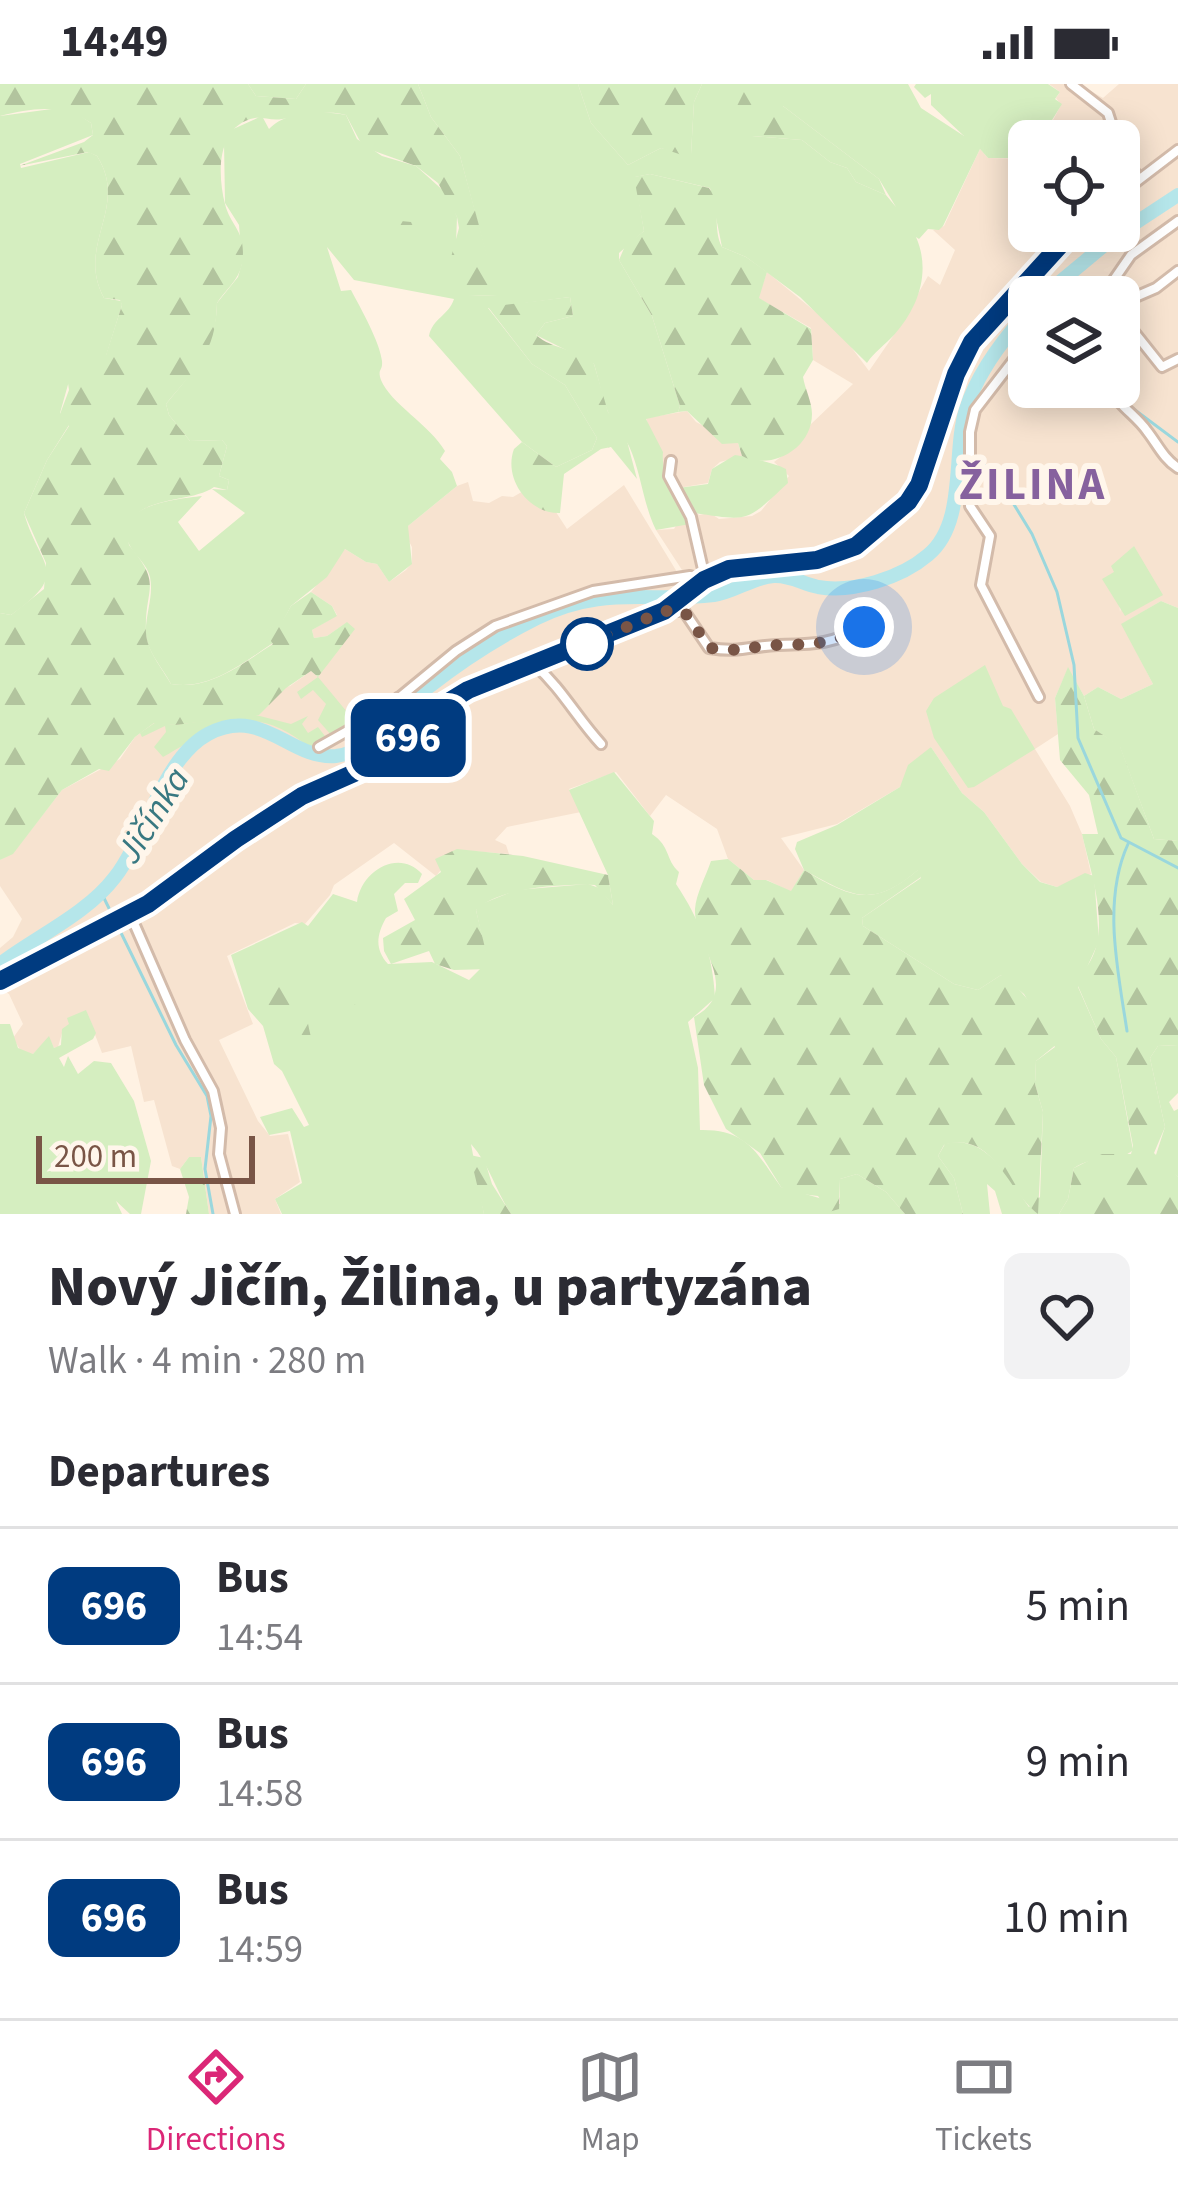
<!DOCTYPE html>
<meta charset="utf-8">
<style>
:root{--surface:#fff;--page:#f2f2f3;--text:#2b2b33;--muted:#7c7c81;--line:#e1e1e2;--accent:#db2777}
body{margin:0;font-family:"Source Sans 3",sans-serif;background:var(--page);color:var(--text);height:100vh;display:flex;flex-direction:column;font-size:45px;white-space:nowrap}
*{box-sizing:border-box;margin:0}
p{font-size:39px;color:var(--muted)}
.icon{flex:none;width:66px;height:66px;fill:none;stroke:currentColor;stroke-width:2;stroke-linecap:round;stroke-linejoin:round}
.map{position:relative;height:1130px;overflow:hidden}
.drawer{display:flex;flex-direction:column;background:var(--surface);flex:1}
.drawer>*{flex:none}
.badge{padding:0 24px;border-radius:18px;font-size:42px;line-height:78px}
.fabs{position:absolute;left:1008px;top:36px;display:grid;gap:24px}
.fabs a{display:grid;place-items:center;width:132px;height:132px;border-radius:18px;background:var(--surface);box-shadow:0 6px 30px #0003;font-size:60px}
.scale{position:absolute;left:36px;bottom:30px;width:219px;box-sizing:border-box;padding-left:12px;border:6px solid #795546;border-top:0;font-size:33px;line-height:42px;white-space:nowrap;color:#795546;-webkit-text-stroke:9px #fff6eb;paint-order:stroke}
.you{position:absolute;width:60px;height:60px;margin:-30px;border:9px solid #fff;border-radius:50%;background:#1a73e8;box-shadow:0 0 0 18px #1a73e833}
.map>.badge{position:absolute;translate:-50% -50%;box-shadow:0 0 0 6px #fff}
h2{padding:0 48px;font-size:45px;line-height:108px}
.round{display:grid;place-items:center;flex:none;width:126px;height:126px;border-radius:18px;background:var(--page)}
.headline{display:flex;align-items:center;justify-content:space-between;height:204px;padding:0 48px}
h1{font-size:57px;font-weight:800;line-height:90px}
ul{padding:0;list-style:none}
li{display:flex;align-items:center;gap:36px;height:156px;padding:0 48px;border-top:3px solid var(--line)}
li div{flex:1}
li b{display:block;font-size:45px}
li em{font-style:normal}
li .badge{min-width:132px;font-weight:700;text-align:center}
.status{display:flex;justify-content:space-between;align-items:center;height:84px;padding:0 60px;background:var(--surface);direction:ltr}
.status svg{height:33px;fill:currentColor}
.menu{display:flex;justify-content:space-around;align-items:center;height:168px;border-top:3px solid var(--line);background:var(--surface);font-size:33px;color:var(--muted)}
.menu a{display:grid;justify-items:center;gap:6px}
.menu .current{color:var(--accent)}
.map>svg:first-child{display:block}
</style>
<div class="status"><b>14:49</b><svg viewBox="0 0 49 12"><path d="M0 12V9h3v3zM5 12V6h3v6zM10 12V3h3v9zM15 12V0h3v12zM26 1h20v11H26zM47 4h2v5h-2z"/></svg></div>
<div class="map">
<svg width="1178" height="1130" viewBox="0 0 1178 1130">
<defs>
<pattern id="forest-firs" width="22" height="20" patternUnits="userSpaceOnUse" patternTransform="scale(3)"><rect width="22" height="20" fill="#d5eec0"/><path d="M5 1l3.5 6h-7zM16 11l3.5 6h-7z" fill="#b2c49e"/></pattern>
</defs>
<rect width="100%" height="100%" fill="#fff2e3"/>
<path fill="#f7e3d0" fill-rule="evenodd" d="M 1049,0 L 1079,0 L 1103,14 L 1119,0 L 1178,0 L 1178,524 L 1161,517 L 1122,540 L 1153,600 L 1121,615 L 1098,603 L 1084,612 L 1068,584 L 1055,614 L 1058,650 L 1035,665 L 1070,722 L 1082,750 L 1091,790 L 1057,803 L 1041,798 L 1022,780 L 984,728 L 962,709 L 931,663 L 900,703 L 837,740 L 781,754 L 804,786 L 791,808 L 767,796 L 754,796 L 728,775 L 717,745 L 666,711 L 650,732 L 616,688 L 569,705 L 581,728 L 507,743 L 495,756 L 506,761 L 509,770 L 457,766 L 436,792 L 394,759 L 334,801 L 330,811 L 305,840 L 295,839 L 227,872 L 253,940 L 219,956 L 258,1037 L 270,1052 L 288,1050 L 300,1098 L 275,1115 L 281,1130 L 209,1130 L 201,1073 L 189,1073 L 180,1085 L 172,1082 L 154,1016 L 144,1018 L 131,962 L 102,969 L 86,927 L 62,949 L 58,963 L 54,964 L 49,954 L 33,970 L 22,969 L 13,954 L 23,940 L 9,910 L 0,905 L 0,864 L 13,853 L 22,835 L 0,802 L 0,776 L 13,769 L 62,706 L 120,675 L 135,653 L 154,639 L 290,602 L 311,587 L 317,592 L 346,539 L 327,552 L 314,554 L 312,546 L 337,531 L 332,522 L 311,508 L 345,465 L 366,478 L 377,480 L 389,498 L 406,486 L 412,479 L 412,463 L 406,452 L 408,442 L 457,402 L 468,398 L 473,417 L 489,419 L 502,412 L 513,413 L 537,399 L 567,445 L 624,401 L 677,488 L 682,486 L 656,446 L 674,445 L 686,425 L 666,395 L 646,334 L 687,327 L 696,338 L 738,359 L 742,372 L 720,378 L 712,385 L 708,399 L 678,404 L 699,431 L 710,429 L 719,435 L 752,432 L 761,427 L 789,392 L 774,378 L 802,357 L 810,341 L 853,300 L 813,276 L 811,244 L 758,214 L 767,188 L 840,248 L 869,287 L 900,242 L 928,192 L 940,201 L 955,166 L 933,146 L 944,142 L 980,65 L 988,74 L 1029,75 L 1029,147 L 1119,147 L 1119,57 L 1042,57 L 1061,21 L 1056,14 L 1060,8 ZM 1029,213 L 1119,213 L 1119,303 L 1029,303 ZM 1134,462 L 1120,528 L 1116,479 Z"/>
<g fill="#d5eec0" fill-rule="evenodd">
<polygon points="248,0 306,0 296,15 256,12"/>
<path d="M 418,0 L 578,0 L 591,39 L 628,81 L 661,64 L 691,70 L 694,18 L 702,0 L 908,0 L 921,24 L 964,52 L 931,21 L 931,10 L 925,14 L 914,3 L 916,0 L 1048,0 L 1060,8 L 1055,15 L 1062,20 L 1039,57 L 1029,57 L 1029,74 L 988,74 L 980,65 L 943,142 L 939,146 L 928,145 L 919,155 L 916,153 C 931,187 919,223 894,251 C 885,261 874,268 867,279 L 800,213 L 746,173 L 722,163 L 710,104 L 650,90 L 635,93 L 644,147 L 619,169 L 619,176 L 652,232 L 680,322 L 678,328 L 646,335 L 663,368 C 660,395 683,414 690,440 L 656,446 C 643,420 641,388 629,362 C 623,350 613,341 608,328 C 602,313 599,296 594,280 L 536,251 L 545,239 L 573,232 L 570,213 L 488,224 L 532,280 L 565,301 L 597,354 L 592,366 L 556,383 L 522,358 L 429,252 C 432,235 449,231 454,215 L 354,196 L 327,163 L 341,207 L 351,206 C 360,223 380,258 382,277 C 383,288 377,284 381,296 C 390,319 430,341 445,367 L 440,375 L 452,388 L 457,402 L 408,442 L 412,480 L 389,498 L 377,480 L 366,478 L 345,465 L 327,493 L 291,522 L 283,537 L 265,547 L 273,559 C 243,579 209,607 171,600 C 163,584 147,568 146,550 C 145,531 154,512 150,493 C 147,480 136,473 130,462 C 109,420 179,415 202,412 L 178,438 L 199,467 L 245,429 L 212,405 L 227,406 L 229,396 L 219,392 L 227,362 L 222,356 L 190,357 L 169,331 L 166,320 C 192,289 217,260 217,219 L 238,193 L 242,179 L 239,141 L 225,119 L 224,58 L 231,46 L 262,32 L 269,45 C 285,27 324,26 346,31 L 357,55 L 382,72 L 416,82 L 447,110 L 457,133 L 456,159 L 470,212 L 497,211 L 460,72 L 431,33 ZM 783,22 L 879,95 L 896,123 L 886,111 L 856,98 L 847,84 L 830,78 L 802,56 L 752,52 Z"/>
<path d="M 59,24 L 73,27 L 91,39 L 93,51 L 20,80 L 21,84 L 89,68 L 97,72 C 130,124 75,160 104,214 L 121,217 L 122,221 L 106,272 L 69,297 L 60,329 L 69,341 L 47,376 L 24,429 C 40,485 72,487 11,531 L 0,529 L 0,32 Z"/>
<path d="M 735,371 C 748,373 775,379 786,385 L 788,399 C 745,439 750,437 694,429 L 678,404 L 708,400 L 712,385 Z"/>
<polygon points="1134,462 1163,511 1125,532 1102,495 1114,488 1111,482"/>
<polygon points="1161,517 1178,524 1178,757 1154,755 1120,663 1094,645 1084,612 1098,603 1121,615 1153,600 1121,540"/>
<polygon points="985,581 1003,622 1011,625 1035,665 974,703 968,704 934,654 926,627 934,614"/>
<polygon points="318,593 357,640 332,652 318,636 326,620 313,606 301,615 297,608"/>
<path d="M 252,630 L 291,640 L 308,632 L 302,640 L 308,649 L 318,643 L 328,656 L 312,665 C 249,615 221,640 163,673 L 154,663 L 166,648 L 165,642 L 142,653 L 140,649 L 156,638 L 175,641 Z"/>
<path d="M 931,663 L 962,709 L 984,728 L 1022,780 L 1040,798 L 1057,803 L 1085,789 L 1094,792 L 1099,857 L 1078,903 L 1101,955 L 1116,973 L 1133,1066 C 1119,1079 1094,1070 1074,1084 L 1068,1115 L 1059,1130 L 1002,1130 L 995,1107 L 987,1100 L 990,1130 L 963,1130 L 954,1094 L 938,1072 L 945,1060 C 986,1049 1008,1094 1029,1123 L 1040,1113 L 1043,1028 L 1035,1000 L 1036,977 L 1055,963 L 1024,910 L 1001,891 L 978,906 L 954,900 L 863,842 L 862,834 L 921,794 L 918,786 C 872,825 853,813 804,786 L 795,765 L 797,758 L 837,741 L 900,703 L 908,681 Z"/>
<path d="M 614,688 L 654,737 L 652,750 C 671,763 665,775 679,788 L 676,800 C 700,836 713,870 715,914 L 688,938 L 698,984 L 700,1046 C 747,1045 756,1068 781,1103 L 840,1120 L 840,1095 L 857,1090 L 886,1108 L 905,1130 L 511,1130 C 496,1107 489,1080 471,1060 L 484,1130 L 282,1130 L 275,1115 L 302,1099 L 290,1047 L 269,1051 L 260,1033 L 292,1024 L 304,1043 L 309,1041 L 282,987 L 274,980 L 263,942 L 248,925 L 231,871 L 302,838 L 308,842 L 333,810 L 357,818 C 361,787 399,764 422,790 L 418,799 L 405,799 L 394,810 L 398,827 L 386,834 C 377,850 374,865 388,880 L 432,878 L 469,896 L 480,885 L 489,885 L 476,826 L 479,821 L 516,806 L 588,800 L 599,804 L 613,821 L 608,791 L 569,706 Z"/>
<polygon points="86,926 96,949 93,955 59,974 64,983 68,972 78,990 94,977 111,979 134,1017 151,1077 141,1130 130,1130 116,1117 122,1130 0,1130 0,940 10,940 18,964 33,970 49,952 54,964 61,961 62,945 69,940 67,934"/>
<polygon points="1178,961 1178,1009 1169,1018 1174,1027 1178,1025 1178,1093 1155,1074 1165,1043 1150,974 1158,962"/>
</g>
<g fill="url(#forest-firs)">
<path d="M 0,0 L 248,0 L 256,12 L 296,15 L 306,0 L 418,0 L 431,33 L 460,72 L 498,211 L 470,212 L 457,204 L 449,181 L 459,144 L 457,133 L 438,99 L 416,82 L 363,63 L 346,31 C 325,25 303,33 282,35 C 273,37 262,33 255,34 C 217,41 217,89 225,120 C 231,144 247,146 242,180 C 239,196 225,206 217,219 C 216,270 196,283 166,320 L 169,331 L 190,357 L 222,356 L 227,362 L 219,392 L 229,396 L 227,406 L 214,403 C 188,422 120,408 129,461 C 164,503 144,502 146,549 C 147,567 162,584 171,600 C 209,607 243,579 273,560 L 264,547 L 283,536 L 291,522 L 311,508 L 332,522 L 337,532 L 312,546 L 314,554 L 327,552 L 347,538 L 355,545 L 318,593 L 311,587 L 286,604 L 259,631 L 175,641 L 154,639 L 135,653 L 109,687 L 99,685 L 62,706 L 13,770 L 0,776 L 0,529 L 11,531 L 44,505 L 46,479 L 24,429 L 47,376 L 69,342 L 60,330 L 69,306 L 66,286 L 87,284 L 106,271 L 122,221 L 120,216 L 104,214 C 75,160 130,124 97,72 L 88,68 L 19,82 L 84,58 L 93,51 L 91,39 C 62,19 33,24 0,32 Z"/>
<polygon points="578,0 702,0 694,18 691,70 688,73 661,64 628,81 591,39"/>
<polygon points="745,6 783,22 879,95 886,111 856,98 847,84 830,78 802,56 752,52 737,45 733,30"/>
<path d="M 650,90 L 709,104 C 722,122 712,144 722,163 L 746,173 L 767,188 L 759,214 L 811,245 L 813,276 L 803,293 C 805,305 812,318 812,330 C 812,365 771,387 742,372 L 738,359 L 722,360 L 687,327 L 678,328 L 680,322 L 652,232 L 619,176 L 625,162 L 644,147 L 634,93 Z"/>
<polygon points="401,137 411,138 425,169 413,174 393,154"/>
<path d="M 570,213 L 573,232 L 545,239 L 536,251 C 553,266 577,264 594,280 L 608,328 L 627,357 L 637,395 L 611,363 L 601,365 L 564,390 L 560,429 C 528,430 503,394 514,365 L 522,358 L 556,383 L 592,366 L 597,354 L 565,301 L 532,280 L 488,223 Z"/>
<path d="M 1068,583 L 1084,612 L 1094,645 L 1120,662 L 1154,755 L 1178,757 L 1178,961 L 1158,962 L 1150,974 L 1165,1043 L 1154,1069 L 1178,1093 L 1178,1130 L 1059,1130 L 1068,1115 L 1074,1084 L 1102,1070 L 1131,1070 L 1133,1062 L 1116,973 L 1101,955 L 1075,895 C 1118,861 1092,795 1082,750 L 1098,750 L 1089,711 L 1060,676 L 1055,614 Z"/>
<path d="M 457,765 L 523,772 L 608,791 L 613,821 L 595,801 C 562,800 500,803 476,826 L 490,885 L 454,886 L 435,880 L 429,867 L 391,880 L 384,867 L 383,854 L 415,836 L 404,815 L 441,788 L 435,775 Z"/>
<path d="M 728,775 L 754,796 L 766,796 L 791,807 L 804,786 C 853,815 873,824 919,785 L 921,793 L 862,834 L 863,842 L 954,900 L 978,906 L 1001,891 L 1009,894 L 1055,947 L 1057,960 L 1036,977 L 1035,1000 L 1043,1028 L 1038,1130 C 1006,1106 994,1046 944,1061 L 938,1072 L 954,1094 L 963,1130 L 905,1130 L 886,1108 L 857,1090 L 840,1095 L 839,1125 L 829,1128 L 818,1112 L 793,1109 L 781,1103 L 760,1069 L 726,1045 L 704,1001 L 694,933 C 744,906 693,860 695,825 C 696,810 706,792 711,777 Z"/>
<path d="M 274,898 C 308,898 304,932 312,956 L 304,956 L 287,943 L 272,945 L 261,928 L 261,922 Z"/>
<polygon points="366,919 369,932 360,945 338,944 329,925"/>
<polygon points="470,1071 484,1074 492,1100 511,1130 484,1130"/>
<polygon points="189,1073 201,1073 209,1130 186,1130 189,1113 180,1085"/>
</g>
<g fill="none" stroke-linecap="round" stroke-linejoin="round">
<g stroke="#9ad7dd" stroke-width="3">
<polyline points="1061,194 1071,213"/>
<polyline points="1116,303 1123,317 1178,358"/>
<polyline points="958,357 966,364"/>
<polyline points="974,370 999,396 1032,450 1057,508 1074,581 1078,654 1121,754 1178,784"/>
<polyline points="101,808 176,961 207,1012 211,1032 205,1085 213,1130"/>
<path d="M 1127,947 C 1118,887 1102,817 1128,760"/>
</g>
<g stroke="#b5e6ea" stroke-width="14">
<polyline points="1042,213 1114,153 1178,111"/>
<path d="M 0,880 C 37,852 87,830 115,793 C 146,753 162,675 208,650 C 263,621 289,676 336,672 C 372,668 403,622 430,602 C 463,576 499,553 537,534 C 604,501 647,519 714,511 C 735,508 753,493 774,492 C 790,491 803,500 818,503 C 853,509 901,494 928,471 C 967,439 952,369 966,325 C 978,288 1003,255 1029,227"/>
</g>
<defs>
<g id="minor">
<polyline points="1071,0 1108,29 1117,57"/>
<polyline points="1119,64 1139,95"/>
<polyline points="1119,111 1178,66"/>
<polyline points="1102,213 1131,171 1178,137"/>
<polyline points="1119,220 1156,204 1178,187"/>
<polyline points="1119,229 1162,283 1178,275"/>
<polyline points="1029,256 975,326 970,348 970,422 990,452 981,501 1039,613"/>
<path d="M 1110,303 C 1119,323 1135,330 1147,347 C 1158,361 1163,374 1178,384"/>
<polyline points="671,377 669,392 691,433 705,494"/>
<path d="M 666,527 L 684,527 L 709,564 C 742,569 749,562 778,561 C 813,560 830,561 864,543"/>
<path d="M 535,581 C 562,605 577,634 601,660"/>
<polyline points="398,614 427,637"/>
<polyline points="319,663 383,627 456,567 495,542 593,507 690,492 704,495"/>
<polyline points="130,830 185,956 213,1007 221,1044 219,1070 235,1130"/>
<polyline points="0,897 156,815 235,755 302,712 386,675 445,620 468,606 664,527 706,495 729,485 816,476 857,462 908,418 919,401 955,289 972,258 1073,147"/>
</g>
</defs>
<use href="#minor" stroke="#d3bbaa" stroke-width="14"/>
<use href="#minor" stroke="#fff" stroke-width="8"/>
</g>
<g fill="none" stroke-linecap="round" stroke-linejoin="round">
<defs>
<polyline id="line" points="0,897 148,820 236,755 302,712 386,675 445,620 468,606 664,527 704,496 729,485 817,476 856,462 908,418 919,401 956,290 972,258 1073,147"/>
</defs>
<use href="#line" stroke="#fff" stroke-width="27"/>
<use href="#line" stroke="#003b80" stroke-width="18"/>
<path stroke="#795546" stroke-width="12" stroke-dasharray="0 21.6" d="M 587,560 L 664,527 L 684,527 L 710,564 C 741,569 749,562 778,561 C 813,560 830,561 864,543"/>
</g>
<circle fill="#fff" stroke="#003b80" stroke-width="6" cx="587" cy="560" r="24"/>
<g text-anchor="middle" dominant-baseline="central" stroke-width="12" stroke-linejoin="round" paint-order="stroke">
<g font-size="36" font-style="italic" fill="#387881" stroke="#fff6eb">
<text transform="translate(153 731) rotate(-58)">Jičínka</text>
</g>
<g font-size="45" font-weight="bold" letter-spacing="3" fill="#86619e" stroke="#fff6eb">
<text x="1033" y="401">ŽILINA</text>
</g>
</g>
</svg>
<div class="fabs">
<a><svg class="icon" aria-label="locate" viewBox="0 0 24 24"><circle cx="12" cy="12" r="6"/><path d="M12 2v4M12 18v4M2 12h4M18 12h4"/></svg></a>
<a><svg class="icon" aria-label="layers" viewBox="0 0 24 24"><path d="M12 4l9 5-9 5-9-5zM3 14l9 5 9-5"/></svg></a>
</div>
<div class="scale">200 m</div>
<div class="you" style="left:864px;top:543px"></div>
<b class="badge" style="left:408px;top:654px;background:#003b80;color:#fff">696</b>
</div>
<section class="drawer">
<div class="headline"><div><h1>Nový Jičín, Žilina, u partyzána</h1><p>Walk · 4 min · 280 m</p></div><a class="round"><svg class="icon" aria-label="heart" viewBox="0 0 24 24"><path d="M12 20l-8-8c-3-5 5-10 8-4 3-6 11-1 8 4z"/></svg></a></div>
<h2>Departures</h2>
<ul>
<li><span class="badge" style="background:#003b80;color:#fff">696</span><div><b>Bus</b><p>14:54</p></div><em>5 min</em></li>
<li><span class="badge" style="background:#003b80;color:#fff">696</span><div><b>Bus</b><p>14:58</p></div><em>9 min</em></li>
<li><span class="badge" style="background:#003b80;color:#fff">696</span><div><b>Bus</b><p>14:59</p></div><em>10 min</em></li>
</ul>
</section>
<nav class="menu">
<a class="current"><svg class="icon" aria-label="directions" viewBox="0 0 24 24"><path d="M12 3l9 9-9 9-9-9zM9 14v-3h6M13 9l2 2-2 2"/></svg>Directions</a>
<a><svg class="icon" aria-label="map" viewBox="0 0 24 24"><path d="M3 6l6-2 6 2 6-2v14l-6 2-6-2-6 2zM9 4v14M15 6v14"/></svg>Map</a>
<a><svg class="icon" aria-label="tickets" viewBox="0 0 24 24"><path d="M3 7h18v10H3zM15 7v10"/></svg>Tickets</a>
</nav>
